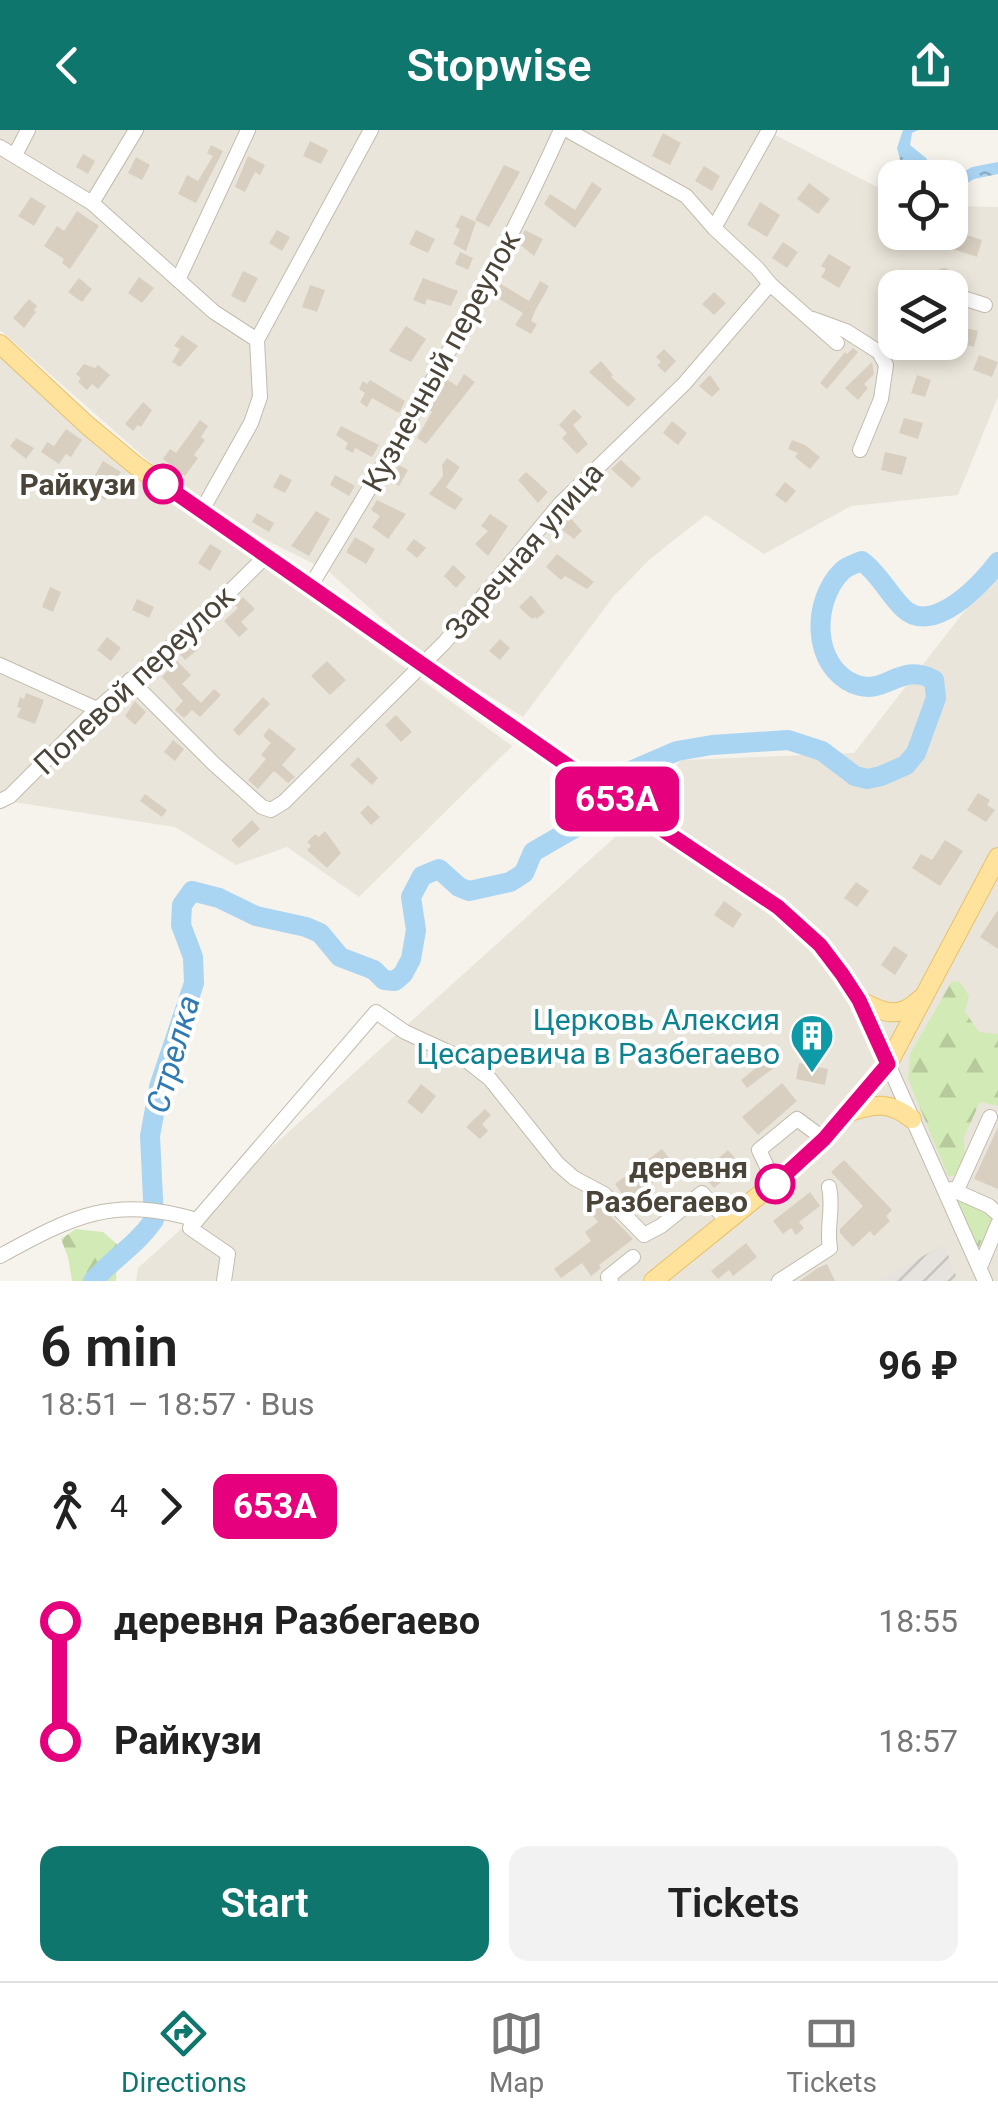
<!DOCTYPE html>
<meta charset="utf-8">
<style>
:root{--surface:#fff;--page:#f2f2f2;--text:#222;--muted:#767676;--line:#e0e0e0;--accent:#0f766e}
body{margin:0;font-family:Roboto,sans-serif;background:var(--page);color:var(--text);height:100vh;display:flex;flex-direction:column;font-size:38px;white-space:nowrap}
*{box-sizing:border-box;margin:0}
p{font-size:32px;color:var(--muted)}
.icon{flex:none;width:55px;height:55px;fill:none;stroke:currentColor;stroke-width:2;stroke-linecap:round;stroke-linejoin:round}
.map{position:relative;height:1151px;overflow:hidden}
.side{display:flex;flex-direction:column;background:var(--surface);flex:1}
.side>*{flex:none}
.badge{padding:0 20px;border-radius:15px;font-size:35px;line-height:65px}
.controls{position:absolute;left:878px;top:30px;display:grid;gap:20px}
.controls a{display:grid;place-items:center;width:90px;height:90px;border-radius:20px;background:var(--surface);box-shadow:0 5px 15px #0003;font-size:50px}
.map>.badge{position:absolute;translate:-50% -50%;box-shadow:0 0 0 5px #fff}
.legs{display:flex;align-items:center;gap:15px;height:110px;padding:0 40px;font-size:32px}
.legs p{margin-inline-start:auto}
.overview{display:flex;align-items:center;justify-content:space-between;height:170px;padding:0 40px}
h1{font-size:55px;font-weight:600;line-height:75px}
.button{display:flex;gap:20px;margin-top:auto;padding:20px 40px}
.button a{flex:1;height:115px;border-radius:20px;background:var(--accent);color:#fff;font-size:40px;font-weight:600;line-height:115px;text-align:center}
.button a+a{background:var(--page);color:var(--text)}
ul{padding:0 40px;list-style:none}
li{display:flex;align-items:center;gap:35px;height:120px;font-size:38px}
li i{display:grid;place-items:center;width:15px;height:100%;margin:0 12px;background:currentColor}
li i::after{content:'';width:25px;height:25px;margin:-12px;border:8px solid;border-radius:50%;background:var(--surface)}
li p{margin-inline-start:auto}
li:first-child i{background:linear-gradient(#0000 50%,currentColor 0)}
li:last-child i{background:linear-gradient(currentColor 50%,#0000 0)}
header{display:flex;justify-content:space-between;align-items:center;height:130px;padding:0 40px;background:var(--accent);color:#fff;font-size:45px;font-weight:600}
.tab-bar{display:flex;justify-content:space-around;align-items:center;height:140px;border-top:2px solid var(--line);background:var(--surface);font-size:28px;color:var(--muted)}
.tab-bar a{display:grid;justify-items:center;gap:5px}
.tab-bar .selected{color:var(--accent)}
.map>svg:first-child{display:block}
</style>
<header><svg class="icon" aria-label="back" viewBox="0 0 24 24"><path d="M15 5l-7 7 7 7"/></svg>Stopwise<svg class="icon" aria-label="share" viewBox="0 0 24 24"><path d="M12 15V3M7 8l5-5 5 5M5 13v7h14v-7"/></svg></header>
<div class="map">
<svg width="998" height="1151" viewBox="0 0 998 1151">
<defs>
<pattern id="industrial-furrows" width="10" height="10" patternUnits="userSpaceOnUse" patternTransform="scale(2.5)"><rect width="10" height="10" fill="#e6e2dd"/><path d="M-1 1l2-2M0 10L10 0M9 11l2-2" fill="none" stroke="#c7c3be"/></pattern>
<pattern id="grass-tufts" width="24" height="20" patternUnits="userSpaceOnUse" patternTransform="scale(2.5)"><rect width="24" height="20" fill="#d2eab5"/><path d="M3 7l-1-3M5 7V3M7 7l1-3M15 17l-1-3M17 17v-4M19 17l1-3" fill="none" stroke="#b6ca9c"/></pattern>
<pattern id="forest-firs" width="22" height="20" patternUnits="userSpaceOnUse" patternTransform="scale(2.5)"><rect width="22" height="20" fill="#d2eab5"/><path d="M5 1l3.5 6h-7zM16 11l3.5 6h-7z" fill="#b6ca9c"/></pattern>
<pattern id="water-ripples" width="26" height="14" patternUnits="userSpaceOnUse" patternTransform="scale(2.5)"><rect width="26" height="14" fill="#a9d4f2"/><path d="M2 4q2-2 4 0t4 0M15 11q2-2 4 0t4 0" fill="none" stroke="#8caec5"/></pattern>
</defs>
<rect width="100%" height="100%" fill="#f6f3ec"/>
<g fill="#eae5da" fill-rule="evenodd">
<path d="M 0,0 L 775,0 L 773,4 L 895,66 L 895,102 L 950,102 L 950,76 L 998,77 L 998,267 L 958,365 L 851,376 L 764,424 L 706,385 L 650,429 L 613,467 L 523,587 L 418,521 L 328,441 L 262,408 L 160,341 L 0,200 ZM 895,158 L 950,158 L 950,212 L 895,212 Z"/>
<polygon points="0,226 96,312 144,348 512,616 359,767 287,717 236,735 175,697 0,670"/>
<polygon points="998,438 998,1151 136,1151 138,1138 624,699 681,630 854,623"/>
</g>
<polygon fill="url(#industrial-furrows)" points="944,1114 958,1151 880,1151"/>
<path fill="url(#grass-tufts)" d="M 958,1070 L 993,1087 L 995,1091 L 987,1112 L 980,1118 C 969,1108 957,1085 958,1070 Z"/>
<g fill="url(#forest-firs)">
<polygon points="952,851 960,852 969,866 965,882 979,902 998,904 998,976 980,972 964,1007 965,1030 954,1046 948,1046 908,949 910,924"/>
<polygon points="76,1099 103,1102 118,1115 116,1151 72,1151 68,1127 61,1109"/>
</g>
<g fill="url(#water-ripples)">
<polygon points="903,0 918,0 912,3 910,15 926,28 938,47 915,47 903,41 897,18"/>
<polygon points="998,32 998,44 974,49 950,63 950,50 972,37"/>
</g>
<g fill="none" stroke-linecap="round" stroke-linejoin="round">
<path stroke="#a9d4f2" stroke-width="20" d="M 93,1151 C 114,1127 134,1118 154,1090 L 150,1006 L 159,957 L 194,853 L 193,827 L 181,795 L 182,775 L 192,761 L 219,768 L 256,786 L 306,797 L 320,803 L 340,827 L 374,840 L 384,850 L 395,851 L 403,844 L 411,829 L 416,800 L 411,767 L 422,746 L 439,739 L 459,757 L 469,761 L 510,752 L 524,743 L 533,722 L 590,689 L 626,643 L 677,621 L 712,615 L 788,610 L 822,621 L 855,646 L 867,649 L 881,646 L 906,635 L 916,623 L 936,568 L 934,550 C 899,531 886,567 854,554 C 811,535 812,471 842,441 C 847,436 855,434 862,431 C 881,446 887,462 903,478 C 932,507 982,454 998,432"/>
</g>
<g fill="#d8cfc1">
<polygon points="663,3 681,13 670,35 652,26"/>
<polygon points="310,11 328,20 321,34 303,26"/>
<polygon points="211,15 223,21 196,73 178,64 187,45 198,51 213,26 207,23"/>
<polygon points="83,24 95,31 88,44 76,37"/>
<polygon points="248,26 265,35 260,45 255,42 245,62 235,57"/>
<polygon points="136,27 150,35 142,50 128,43"/>
<polygon points="504,35 520,42 489,97 475,90"/>
<polygon points="704,36 720,46 712,61 695,51"/>
<polygon points="592,52 602,59 575,98 544,74 550,64 575,80"/>
<polygon points="809,53 830,69 818,84 797,69"/>
<polygon points="31,67 46,76 34,96 18,86"/>
<polygon points="760,72 780,85 767,107 747,95"/>
<polygon points="77,81 99,96 70,139 62,133 64,129 44,116 57,96 64,101"/>
<polygon points="461,85 476,92 466,121 453,114 460,99 455,97"/>
<polygon points="277,100 290,107 282,121 269,113"/>
<polygon points="416,100 435,109 428,123 409,114"/>
<polygon points="525,100 543,109 534,126 518,113"/>
<polygon points="958,102 982,110 977,127 953,119"/>
<polygon points="783,112 798,122 787,138 772,128"/>
<polygon points="460,122 473,128 468,140 455,134"/>
<polygon points="829,124 851,137 839,158 821,147 826,139 821,136"/>
<circle cx="944" cy="146" r="8"/>
<polygon points="243,141 258,148 245,173 231,166"/>
<polygon points="139,147 154,158 142,173 128,163"/>
<polygon points="79,148 92,159 82,172 68,162"/>
<polygon points="423,148 458,161 451,176 427,169 425,175 413,170"/>
<polygon points="540,151 549,156 535,181 531,191 537,194 531,204 515,195 523,183 494,166 501,154 529,171"/>
<polygon points="310,155 325,160 317,182 302,177"/>
<polygon points="714,162 726,173 714,185 702,174"/>
<polygon points="29,169 37,176 34,180 36,182 24,198 13,188"/>
<polygon points="952,195 978,201 974,217 950,211"/>
<polygon points="406,196 426,209 411,232 389,221"/>
<polygon points="182,205 198,216 180,237 172,232 180,219 174,216"/>
<polygon points="853,218 858,222 827,259 820,253 845,222 847,224"/>
<polygon points="664,219 676,231 665,243 657,235 661,232 656,227"/>
<polygon points="979,225 998,232 992,247 973,240"/>
<polygon points="601,231 613,245 611,247 636,269 628,277 589,242"/>
<polygon points="872,232 874,244 864,254 868,258 858,270 845,258"/>
<polygon points="84,234 95,238 98,235 110,245 98,259 92,254 87,260 78,252 81,248 76,244"/>
<polygon points="464,244 475,252 426,314 417,308 432,282 428,279 446,249 457,256"/>
<polygon points="710,245 720,259 712,267 699,256"/>
<polygon points="917,245 931,250 925,267 911,263"/>
<polygon points="370,250 405,271 399,283 372,268 367,277 360,272 365,263 359,259 363,251 367,254"/>
<polygon points="143,272 152,280 141,297 138,295 133,301 125,294"/>
<polygon points="574,279 582,287 573,295 588,314 577,324 562,308 567,303 559,295"/>
<polygon points="904,288 923,293 918,309 899,303"/>
<polygon points="200,290 208,296 201,307 205,310 194,325 198,328 185,346 163,329 170,319 176,323"/>
<polygon points="672,291 687,303 678,315 663,303"/>
<polygon points="341,296 379,315 372,327 355,318 353,323 345,319 348,313 336,305"/>
<polygon points="66,299 82,310 71,327 66,324 59,334 41,322 47,312 54,316"/>
<polygon points="16,308 34,318 26,329 10,316"/>
<polygon points="792,310 805,315 820,327 810,339 795,327 798,323 788,319"/>
<polygon points="885,322 907,327 902,345 881,340"/>
<polygon points="447,328 460,337 446,357 463,369 455,380 429,364 443,346 442,335"/>
<polygon points="621,330 641,348 632,358 611,339"/>
<polygon points="103,331 121,342 105,370 87,359"/>
<polygon points="399,335 408,340 399,356 388,349"/>
<polygon points="526,342 548,362 538,373 518,350"/>
<polygon points="280,344 292,350 285,363 273,357"/>
<polygon points="335,345 355,356 349,366 330,355"/>
<polygon points="785,352 796,361 786,373 775,365"/>
<polygon points="377,370 406,384 388,409 372,397 380,386 371,380"/>
<polygon points="316,381 330,389 309,426 291,416"/>
<polygon points="257,383 274,393 269,402 252,392"/>
<polygon points="490,384 508,396 488,426 475,414 488,401 481,396"/>
<polygon points="567,384 582,401 574,409 557,396"/>
<polygon points="355,407 375,419 366,434 346,422"/>
<polygon points="414,409 426,418 417,428 406,419"/>
<polygon points="210,414 222,421 210,441 198,433"/>
<polygon points="557,424 594,452 587,459 565,446 561,450 546,437"/>
<polygon points="453,435 466,447 456,458 444,446"/>
<polygon points="50,457 61,462 53,482 42,477"/>
<polygon points="531,465 545,482 537,489 535,487 532,489 519,477"/>
<polygon points="243,467 255,479 241,492 248,499 239,507 224,491 238,478 235,475"/>
<polygon points="137,469 154,477 149,488 132,480"/>
<polygon points="107,507 121,518 111,531 97,520"/>
<polygon points="500,509 510,518 500,530 489,521"/>
<polygon points="195,510 201,517 185,530 179,523"/>
<polygon points="177,531 191,545 182,554 201,573 214,559 221,565 200,587 192,580 184,588 175,580 183,571 162,547"/>
<polygon points="327,531 346,550 330,565 311,546"/>
<polygon points="26,563 44,570 35,594 17,587 21,578 17,577 20,567 24,569"/>
<polygon points="263,567 270,574 239,606 233,600"/>
<polygon points="135,571 146,582 135,595 125,586"/>
<polygon points="396,585 412,602 401,612 385,595"/>
<polygon points="269,598 296,619 282,635 295,647 288,653 274,641 258,659 248,650 266,629 261,625 271,613 263,606"/>
<polygon points="173,610 184,619 175,631 164,622"/>
<polygon points="358,627 378,648 372,655 350,635"/>
<polygon points="978,663 990,670 987,675 995,680 986,692 967,680"/>
<polygon points="145,664 167,680 162,687 140,671"/>
<polygon points="368,675 380,687 371,695 360,683"/>
<polygon points="252,690 260,699 239,718 231,710"/>
<polygon points="325,701 341,723 327,738 307,720 311,716 307,712 315,704 319,707"/>
<polygon points="945,710 963,721 940,756 912,738 921,724 932,730"/>
<polygon points="856,752 869,761 857,777 844,768"/>
<polygon points="724,771 742,784 733,798 714,785"/>
<polygon points="998,780 998,819 980,807"/>
<polygon points="894,816 908,825 895,845 881,835"/>
<polygon points="772,925 779,934 747,958 741,950"/>
<polygon points="799,933 828,939 825,955 796,949"/>
<polygon points="782,953 797,971 758,1005 742,987"/>
<polygon points="421,954 436,966 422,984 407,972"/>
<polygon points="485,979 491,985 482,994 488,1001 480,1009 466,997"/>
<polygon points="998,997 998,1059 974,1049"/>
<polygon points="662,1019 675,1036 628,1072 615,1054"/>
<polygon points="728,1020 741,1035 714,1058 701,1043"/>
<polygon points="844,1030 892,1080 886,1086 890,1091 874,1106 870,1101 853,1117 840,1103 840,1099 863,1076 831,1042"/>
<polygon points="810,1062 820,1076 799,1092 804,1098 796,1105 791,1098 783,1104 773,1091"/>
<polygon points="599,1074 633,1109 599,1135 601,1138 591,1146 582,1133 561,1148 554,1139 591,1111 585,1102 598,1092 589,1081"/>
<polygon points="746,1113 757,1127 733,1146 729,1140 718,1149 711,1141"/>
<polygon points="827,1134 835,1151 799,1151 818,1138"/>
</g>
<g fill="none" stroke-linecap="round" stroke-linejoin="round">
<defs>
<g id="minor">
<polyline points="567,0 686,66 714,98 757,138 770,154 837,213"/>
<polyline points="0,17 92,73 214,182 257,210 260,267 251,293 201,382"/>
<polyline points="15,25 28,0"/>
<polyline points="92,73 136,0"/>
<polyline points="714,98 769,0"/>
<polyline points="178,150 248,0"/>
<polyline points="913,158 921,155 929,158"/>
<polyline points="950,164 985,175"/>
<polyline points="813,189 846,201 879,222 886,235 881,269 860,320"/>
<polyline points="257,210 371,0"/>
<polyline points="882,227 895,201"/>
<path d="M 310,457 C 400,309 490,158 561,0"/>
<polyline points="0,535 97,579"/>
<polyline points="130,550 213,633 262,677 271,680 284,672 445,512 560,374 684,254 770,154"/>
<polyline points="0,671 10,666 97,579 197,494 266,426"/>
<polyline points="888,934 985,1151"/>
<polyline points="775,1054 759,1020 797,989 824,1009"/>
<polyline points="951,1059 989,1076 998,1084"/>
<polyline points="956,1062 990,987"/>
<path d="M 0,1126 C 73,1086 113,1065 197,1090"/>
<polyline points="980,1137 998,1094"/>
<polyline points="224,1151 228,1124 190,1098 376,882 405,902 466,930 490,949 558,1034 574,1048 604,1064 644,1105 661,1096 702,1063 728,1092"/>
<polyline points="611,1151 608,1147 633,1127"/>
<path d="M 779,1151 L 830,1118 C 826,1097 834,1079 829,1057"/>
</g>
<g id="major">
<polyline points="0,214 87,295 135,335 590,651 778,777 820,815 842,844 859,870 888,934"/>
<path d="M 859,870 C 883,883 899,890 920,869"/>
<path d="M 850,982 C 875,973 891,972 912,989"/>
<polyline points="653,1151 799,1033 849,982 888,934 998,727"/>
</g>
</defs>
<use href="#minor" stroke="#c2bbae" stroke-width="16"/>
<use href="#major" stroke="#e6c16a" stroke-width="20"/>
<use href="#minor" stroke="#fff" stroke-width="14"/>
<use href="#major" stroke="#ffe39c" stroke-width="18"/>
</g>
<g fill="none" stroke-linecap="round" stroke-linejoin="round">
<defs>
<polyline id="line-1" points="163,354 590,651 778,777 820,815 842,844 859,870 888,934 824,1009 775,1054"/>
</defs>
<use href="#line-1" stroke="#fff" stroke-width="22"/>
<use href="#line-1" stroke="#e6007e" stroke-width="15"/>
</g>
<defs>
<symbol id="building-pin" viewBox="-11 -11 22 30"><path d="M0 17L-7.5 6A9.5 9.5 0 1 1 7.5 6Z" fill="#0f9aa8" stroke="#fff"/><path d="M-4-6H4V6H1V3H-1V6H-4ZM-2.5-4.3h1.7v1.8h-1.7ZM.8-4.3h1.7v1.8H.8ZM-2.5-1h1.7V.8h-1.7ZM.8-1h1.7V.8H.8Z" fill="#fff"/></symbol>
</defs>
<g fill-rule="evenodd">
<use href="#building-pin" x="787" y="881" width="50" height="68"/>
</g>
<g fill="#fff" stroke="#e6007e" stroke-width="5">
<circle cx="163" cy="354" r="18"/>
<circle cx="775" cy="1054" r="18"/>
</g>
<g text-anchor="middle" dominant-baseline="central" stroke-width="8" stroke-linejoin="round" paint-order="stroke">
<g font-size="30" fill="#4b4439" stroke="#fff">
<text transform="translate(441 231) rotate(-61)">Кузнечный переулок</text>
<text transform="translate(524 421) rotate(-49)">Заречная улица</text>
<text transform="translate(134 550) rotate(-43)">Полевой переулок</text>
</g>
<g font-size="30" font-weight="bold" fill="#4b4439" stroke="#fff" text-anchor="end">
<text x="136" y="354">Райкузи</text>
<text x="748" y="1037">деревня<tspan x="748" dy="34">Разбегаево</tspan></text>
</g>
<g font-size="30" fill="#0d838f" stroke="#fff" text-anchor="end">
<text x="780" y="889">Церковь Алексия<tspan x="780" dy="34">Цесаревича в Разбегаево</tspan></text>
</g>
<g font-size="32" font-style="italic" fill="#2e7ab2" stroke="#fff">
<text transform="translate(173 924) rotate(-74)">Стрелка</text>
</g>
</g>
</svg>
<div class="controls">
<a><svg class="icon" aria-label="locate" viewBox="0 0 24 24"><circle cx="12" cy="12" r="6"/><path d="M12 2v4M12 18v4M2 12h4M18 12h4"/></svg></a>
<a><svg class="icon" aria-label="layers" viewBox="0 0 24 24"><path d="M12 4l9 5-9 5-9-5zM3 14l9 5 9-5"/></svg></a>
</div>
<b class="badge" style="left:617px;top:669px;background:#e6007e;color:#fff">653А</b>
</div>
<section class="side">
<div class="overview"><div><h1>6 min</h1><p>18:51 – 18:57 · Bus</p></div><b>96 ₽</b></div>
<div class="legs"><svg class="icon" aria-label="walk" viewBox="0 0 24 24"><circle cx="13" cy="4" r="2"/><path d="M13 8l-2 6 4 7M11 14l-3 7M7 12l3-4h3l4 4"/></svg>4<svg class="icon" aria-label="forward" viewBox="0 0 24 24"><path d="M9 5l7 7-7 7"/></svg><b class="badge" style="background:#e6007e;color:#fff">653А</b></div>
<ul>
<li><i style="color:#e6007e"></i><b>деревня Разбегаево</b><p>18:55</p></li>
<li><i style="color:#e6007e"></i><b>Райкузи</b><p>18:57</p></li>
</ul>
<div class="button"><a>Start</a><a>Tickets</a></div>
</section>
<nav class="tab-bar">
<a class="selected"><svg class="icon" aria-label="directions" viewBox="0 0 24 24"><path d="M12 3l9 9-9 9-9-9zM9 14v-3h6M13 9l2 2-2 2"/></svg>Directions</a>
<a><svg class="icon" aria-label="map" viewBox="0 0 24 24"><path d="M3 6l6-2 6 2 6-2v14l-6 2-6-2-6 2zM9 4v14M15 6v14"/></svg>Map</a>
<a><svg class="icon" aria-label="tickets" viewBox="0 0 24 24"><path d="M3 7h18v10H3zM15 7v10"/></svg>Tickets</a>
</nav>
